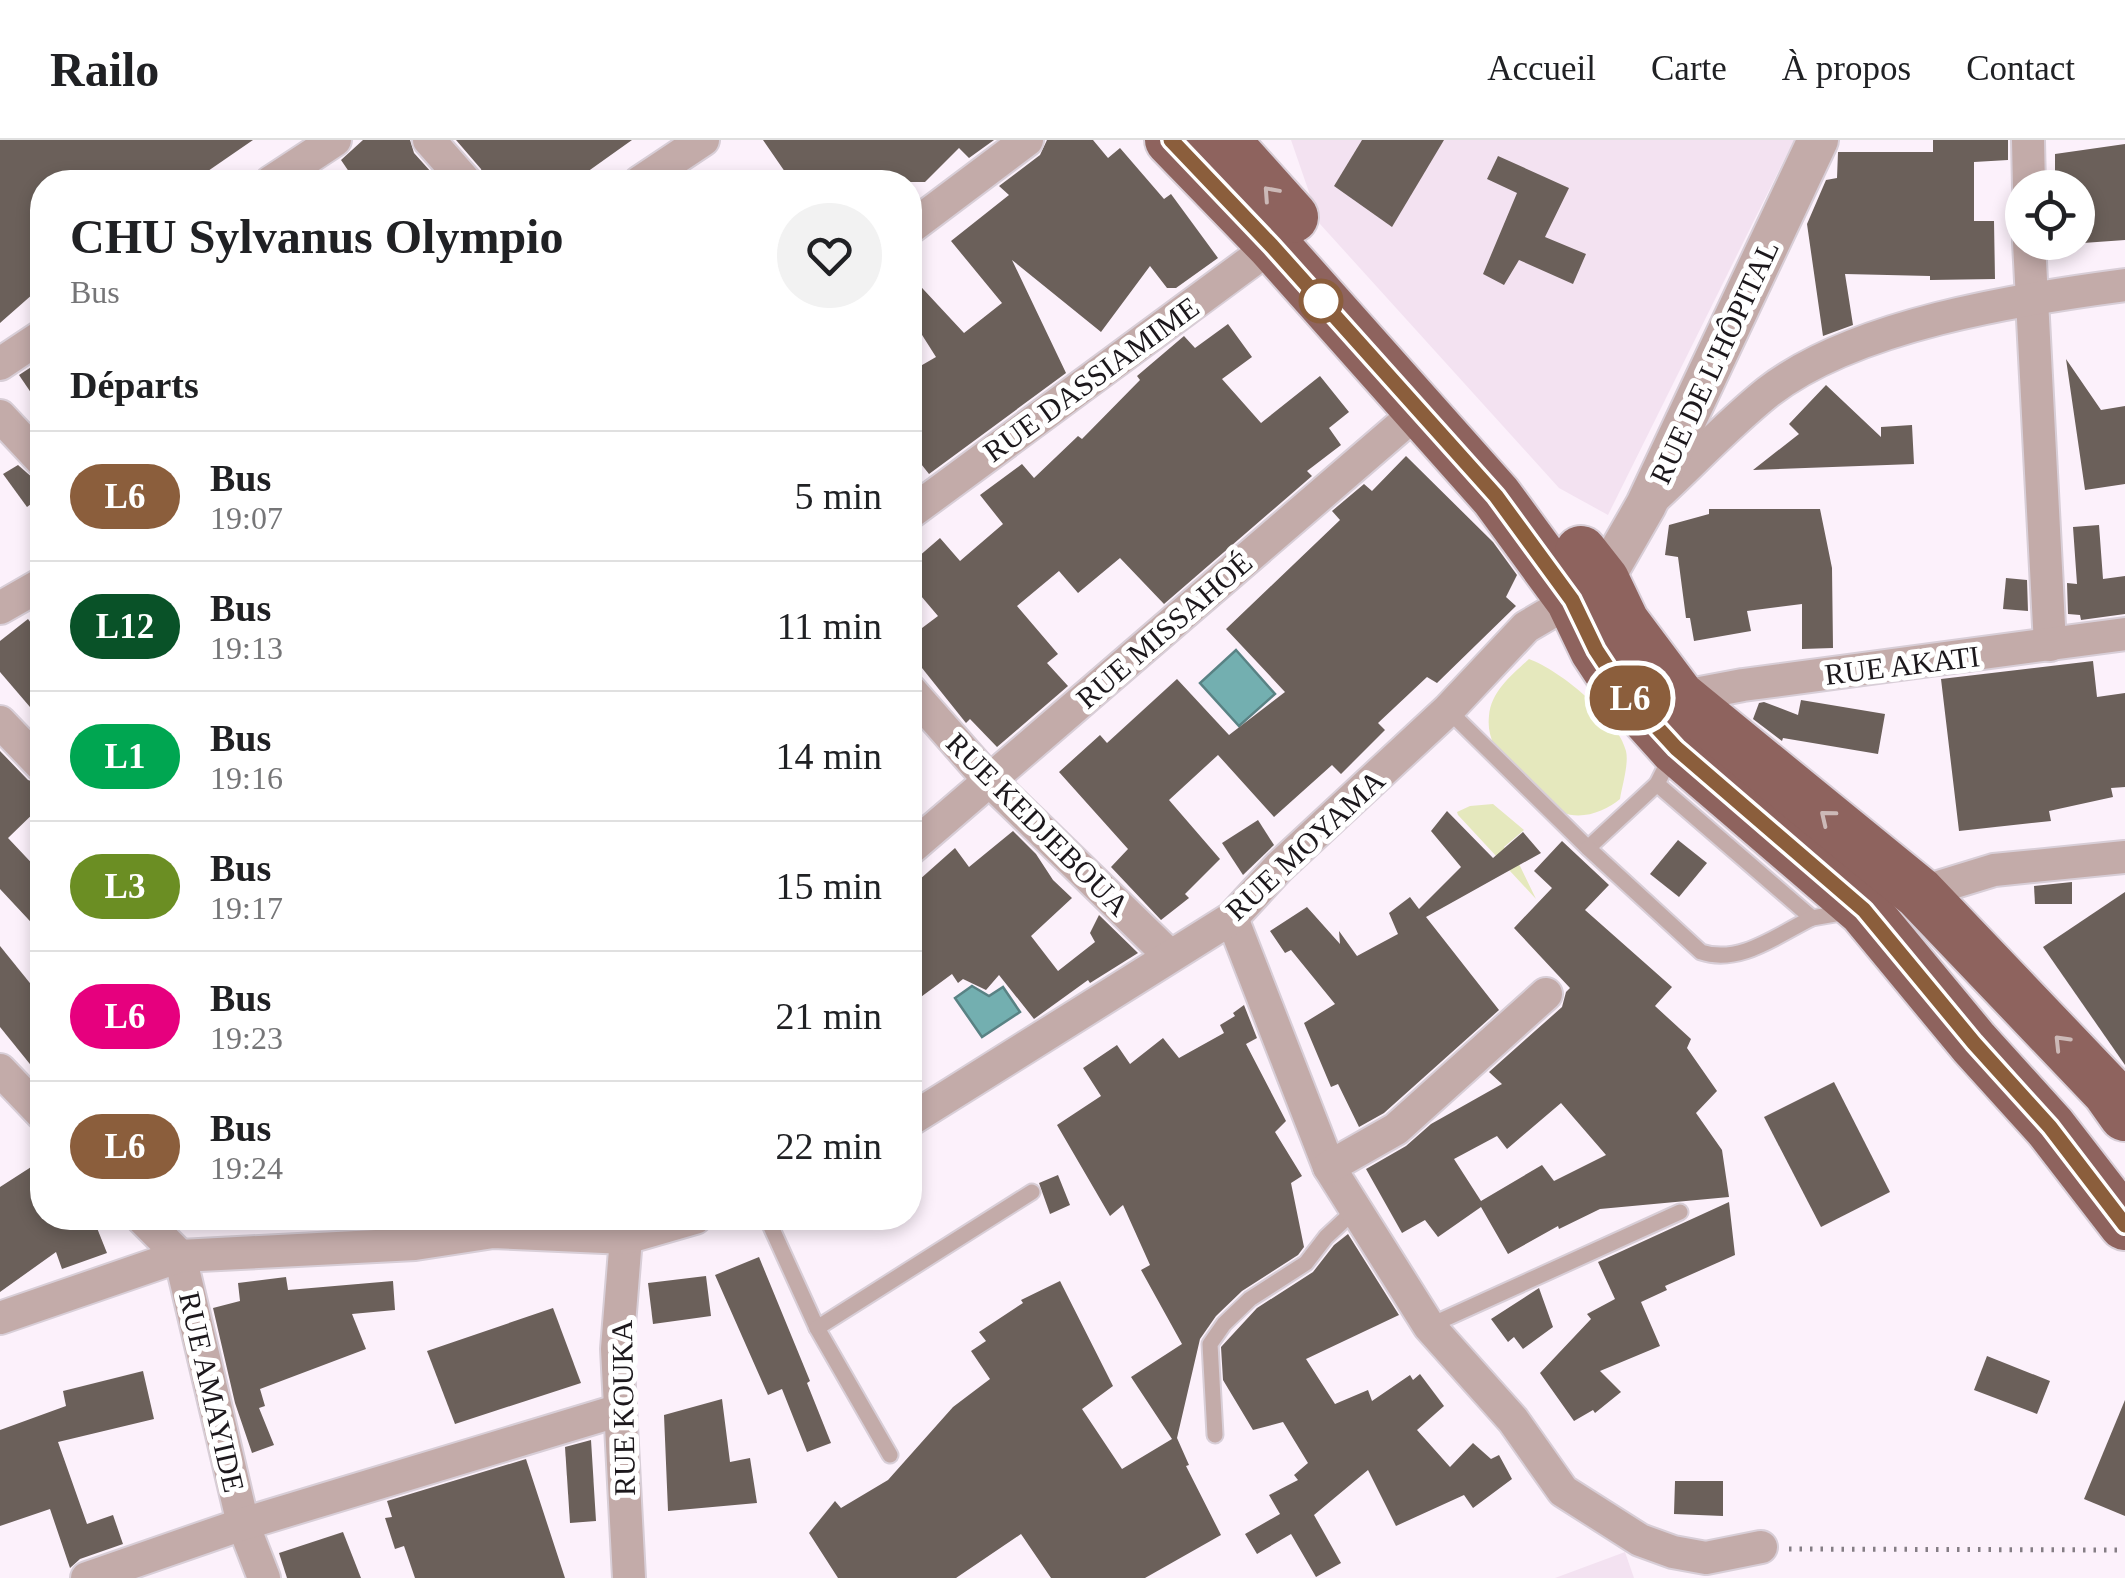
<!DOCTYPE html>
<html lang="fr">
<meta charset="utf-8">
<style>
:root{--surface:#fff;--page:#f2f2f2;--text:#202124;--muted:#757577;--line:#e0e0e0}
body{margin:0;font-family:"Times New Roman",serif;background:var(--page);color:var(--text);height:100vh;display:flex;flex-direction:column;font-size:38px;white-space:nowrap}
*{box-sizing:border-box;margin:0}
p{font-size:32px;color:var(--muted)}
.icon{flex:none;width:55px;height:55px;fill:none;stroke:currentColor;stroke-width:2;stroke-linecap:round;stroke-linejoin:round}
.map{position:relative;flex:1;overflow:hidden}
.details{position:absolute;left:30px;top:30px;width:892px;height:1060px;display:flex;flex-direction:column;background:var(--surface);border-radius:40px;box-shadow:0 5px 15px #0003}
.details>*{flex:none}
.badge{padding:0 20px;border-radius:32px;font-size:35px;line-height:65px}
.buttons{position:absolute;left:2005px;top:30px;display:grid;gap:20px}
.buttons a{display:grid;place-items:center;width:90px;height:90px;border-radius:50%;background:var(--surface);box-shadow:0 5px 15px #0003;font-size:50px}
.map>.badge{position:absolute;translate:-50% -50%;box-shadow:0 0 0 5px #fff}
h2{padding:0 40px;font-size:38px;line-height:90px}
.round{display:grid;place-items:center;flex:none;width:105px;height:105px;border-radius:52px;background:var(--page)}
.overview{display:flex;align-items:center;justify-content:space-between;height:170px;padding:0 40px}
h1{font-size:48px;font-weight:800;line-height:75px}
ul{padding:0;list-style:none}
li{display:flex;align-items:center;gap:30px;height:130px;padding:0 40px;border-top:2px solid var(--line)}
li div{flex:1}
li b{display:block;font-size:38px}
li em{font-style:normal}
li .badge{min-width:110px;font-weight:700;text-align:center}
header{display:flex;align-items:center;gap:60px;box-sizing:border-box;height:140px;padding:0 50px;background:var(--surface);border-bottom:2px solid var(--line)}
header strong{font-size:48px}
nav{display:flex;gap:55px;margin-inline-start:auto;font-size:35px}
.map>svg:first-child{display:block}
</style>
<header>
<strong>Railo</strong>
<nav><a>Accueil</a><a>Carte</a><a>À propos</a><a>Contact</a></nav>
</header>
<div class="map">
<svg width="2125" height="1438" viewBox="0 0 2125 1438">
<rect width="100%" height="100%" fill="#fcf1fb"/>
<g fill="#f3e2f1">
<polygon points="1291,0 1794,0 1608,375 1559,348 1320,84"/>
<polygon points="1625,1412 1634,1438 1555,1438"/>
</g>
<g fill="#e5e8bd">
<path d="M 1529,519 C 1560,530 1618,578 1626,611 C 1629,624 1622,646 1620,659 C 1606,671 1581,681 1562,672 C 1554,668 1545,657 1538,651 C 1515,630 1485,611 1489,576 C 1491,551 1512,535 1529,519 Z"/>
<polygon points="1493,664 1524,690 1504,707 1520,726 1536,759 1458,675 1457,672 1470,666"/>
</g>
<g fill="#73afb0" stroke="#598284" stroke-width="2.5">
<polygon points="1236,510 1275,554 1239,586 1200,543"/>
<polygon points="972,846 989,856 1003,847 1020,872 982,897 955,858"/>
</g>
<g fill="#6b605a" fill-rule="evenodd">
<polygon points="0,0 253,0 192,42 42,42 42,146 0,183"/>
<polygon points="363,0 410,0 414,13 440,42 356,42 341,20"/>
<polygon points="456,0 632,0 573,42 485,42 481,29"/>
<polygon points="763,0 994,0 969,18 959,8 925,42 792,42"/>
<polygon points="1047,0 1093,0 1108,18 1120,8 1164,59 1171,54 1218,118 1176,148 1167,148 1150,126 1101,192 1012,120 1066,233 929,334 910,310 910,232 936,217 910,176 910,135 964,193 1002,163 951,101 1009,55 999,46 1040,15"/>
<polygon points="1362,0 1444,0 1392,87 1334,46"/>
<polygon points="1933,0 2008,0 2008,20 1974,22 1974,81 1994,81 1995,139 1930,140 1930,136 1845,134 1853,185 1823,196 1807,84 1826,40 1837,38 1838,12 1933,12"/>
<polygon points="2125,4 2125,100 2083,103 2078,48 2055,48 2055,14"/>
<polygon points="1498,16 1569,48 1545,97 1586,114 1573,144 1519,120 1504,145 1483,134 1517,53 1487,39"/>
<polygon points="1228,184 1252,217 1222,239 1261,283 1320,236 1349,272 1329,288 1341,305 1307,331 1312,336 1164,464 1120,418 1078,453 1059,431 1017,466 1058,514 1047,523 1068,546 997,607 970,579 966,583 910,513 910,497 938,476 910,443 910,424 940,398 960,421 1003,384 980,355 1022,324 1034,338 1078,296 1082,299 1140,240 1137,236 1184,196 1195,208"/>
<polygon points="2066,219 2101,270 2125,266 2125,344 2085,350"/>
<polygon points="42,220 42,269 19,235"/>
<polygon points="1826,245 1881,297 1881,287 1912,285 1914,324 1753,330 1799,294 1789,284"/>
<polygon points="1406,316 1493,402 1517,435 1506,457 1516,466 1437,543 1427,537 1378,583 1385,590 1341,634 1332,625 1274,677 1218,615 1169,660 1220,719 1185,754 1189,758 1161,780 1111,727 1128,709 1059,632 1100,595 1107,603 1177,539 1229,595 1285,552 1226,489 1340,380 1332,371 1364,344 1372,351"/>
<polygon points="18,325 42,346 42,356 27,367 3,334"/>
<polygon points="1709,369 1820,369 1832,428 1833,508 1802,509 1802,464 1747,471 1751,491 1694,501 1690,478 1686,478 1678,417 1665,415 1669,385 1709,374"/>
<polygon points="2099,385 2103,439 2125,436 2125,474 2081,480 2080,475 2068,474 2067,443 2077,444 2073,387"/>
<polygon points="2006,438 2027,440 2028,471 2003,469"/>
<polygon points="28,479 42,498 42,581 0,532 0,501"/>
<polygon points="2093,521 2097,557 2125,553 2125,647 2111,648 2113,657 2049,671 2051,681 1959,691 1941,539"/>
<polygon points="1801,560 1885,574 1878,614 1783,598 1782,601 1753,579 1759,563 1764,562 1798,575"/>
<polygon points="0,611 28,640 42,645 42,665 8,698 42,734 42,794 0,749"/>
<polygon points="1447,671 1493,718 1523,692 1541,713 1426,777 1499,870 1384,973 1359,987 1338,944 1331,947 1304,883 1335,864 1291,810 1285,813 1270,791 1307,767 1340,804 1339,791 1357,816 1398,794 1389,773 1410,757 1419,769 1461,727 1431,691"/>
<polygon points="1258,680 1274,705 1243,735 1222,703"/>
<polygon points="1013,691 1036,714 1053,740 1072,758 1031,796 1058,831 1095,802 1090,793 1099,775 1138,813 1090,843 1088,840 1034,879 999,835 986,850 963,839 958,843 952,834 910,865 910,748 955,708 969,727"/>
<polygon points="1678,700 1707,723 1679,757 1650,734"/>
<path d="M 1562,701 L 1609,745 L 1585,770 L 1672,847 L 1655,866 L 1691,899 L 1687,908 L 1717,951 L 1696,973 L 1722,1010 L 1729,1057 L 1600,1069 L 1559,1089 L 1558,1086 L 1508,1114 L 1481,1067 L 1438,1097 L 1425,1080 L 1402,1093 L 1366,1029 L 1406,1006 L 1431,984 L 1502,944 L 1489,932 L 1562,867 L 1566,852 L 1570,848 L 1514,788 L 1552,748 L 1534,731 ZM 1561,963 L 1606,1015 L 1554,1041 L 1542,1025 L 1481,1061 L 1454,1019 L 1497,996 L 1507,1009 Z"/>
<polygon points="2072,742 2072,764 2035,764 2034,746"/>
<polygon points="2125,752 2125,925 2043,807"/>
<polygon points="0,806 42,858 42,939 0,887"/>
<polygon points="1244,865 1257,898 1246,904 1286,981 1275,992 1302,1036 1291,1043 1304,1107 1298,1115 1242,1151 1216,1176 1200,1199 1177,1298 1189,1325 1186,1326 1221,1395 1145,1438 1051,1438 1021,1394 956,1438 838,1438 809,1393 835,1361 841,1368 888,1340 953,1267 990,1239 971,1211 986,1201 979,1192 1023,1163 1021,1160 1060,1141 1113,1246 1082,1269 1122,1329 1172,1299 1131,1237 1182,1204 1141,1130 1150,1125 1123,1065 1110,1076 1057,985 1101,956 1083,928 1117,905 1130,924 1163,898 1179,918 1224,893 1220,885 1235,876 1233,873"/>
<polygon points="1834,942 1890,1052 1821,1087 1764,977"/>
<polygon points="42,1020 42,1078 93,1078 107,1113 62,1129 56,1112 0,1152 0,1047"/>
<polygon points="1058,1035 1070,1065 1050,1074 1039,1043"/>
<polygon points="1729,1062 1735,1115 1665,1146 1667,1150 1641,1162 1660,1206 1600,1231 1621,1252 1595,1273 1593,1270 1574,1281 1540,1233 1591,1179 1587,1174 1615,1159 1598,1122"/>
<polygon points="1348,1094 1399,1175 1306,1219 1335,1264 1368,1250 1372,1261 1410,1235 1413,1240 1420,1234 1444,1266 1417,1290 1450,1327 1473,1303 1491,1319 1499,1315 1512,1339 1473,1368 1464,1355 1396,1386 1368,1330 1314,1375 1341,1423 1316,1437 1291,1394 1257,1414 1245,1394 1280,1374 1269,1355 1298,1340 1294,1335 1308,1323 1283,1282 1253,1290 1223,1240 1221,1207 1257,1168 1313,1132 1334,1105"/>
<polygon points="759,1117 810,1241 807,1243 831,1303 807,1312 782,1249 768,1255 715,1135"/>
<polygon points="706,1136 711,1176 653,1184 648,1143"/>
<polygon points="286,1137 288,1150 393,1141 395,1170 352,1174 366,1209 260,1249 265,1266 259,1268 274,1305 252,1313 235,1263 213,1168 240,1161 238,1143"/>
<polygon points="1539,1148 1553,1187 1523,1209 1514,1197 1508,1202 1491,1179"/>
<polygon points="553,1168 581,1243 455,1284 427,1211"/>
<polygon points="1987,1216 2050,1241 2037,1274 1974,1250"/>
<polygon points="143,1231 154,1279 58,1302 87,1384 113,1375 123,1404 80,1419 70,1428 50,1369 0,1386 0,1290 66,1266 63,1251"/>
<polygon points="722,1259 730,1322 750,1318 757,1363 668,1371 664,1275"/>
<polygon points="2125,1260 2125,1376 2084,1359"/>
<polygon points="591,1300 596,1381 570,1383 565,1307"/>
<polygon points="526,1319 565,1438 415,1438 404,1406 395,1409 385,1378 392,1377 387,1361"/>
<polygon points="1675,1341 1723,1341 1723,1376 1674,1374"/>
<polygon points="343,1392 361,1438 287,1438 279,1413"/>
</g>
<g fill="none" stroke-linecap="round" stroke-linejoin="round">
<defs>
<g id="service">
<polyline points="1448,570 1588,708 1657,644"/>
<polyline points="1671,616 1657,644 1812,778 1847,772"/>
<path d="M 1588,708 L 1701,812 C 1740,825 1777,795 1812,778"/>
<polyline points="767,1078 817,1188 890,1315"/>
<polyline points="1429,1186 1680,1072"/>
<polyline points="817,1188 1032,1052"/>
<polyline points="1215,1295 1210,1204 1224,1184 1250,1159 1306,1123 1326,1097 1355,1070"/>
</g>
<g id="minor">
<polyline points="429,0 466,42"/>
<polyline points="2028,0 2029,48"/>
<polyline points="271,42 335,0"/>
<polyline points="640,42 703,0"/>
<polyline points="910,88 1027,0"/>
<polyline points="2029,102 2050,505"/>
<polyline points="0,224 42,196"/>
<polyline points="0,276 42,321"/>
<path d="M 1655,357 C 1692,323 1728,284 1768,252 C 1854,185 2018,159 2125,145"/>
<polyline points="910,373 1273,105"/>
<polyline points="0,468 42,444"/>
<polyline points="910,550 989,640 1170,816"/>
<polyline points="1679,557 1743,545 2125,494"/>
<polyline points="0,582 42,626"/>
<polyline points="910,709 1418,271"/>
<polyline points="1919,753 1994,730 2125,717"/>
<polyline points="1232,778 1329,1027 1429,1186 1513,1280 1563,1351 1640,1400 1673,1412 1706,1418 1761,1407"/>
<polyline points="0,930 42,974"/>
<polyline points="910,980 1232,778 1279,727 1448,570 1526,487 1572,460"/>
<polyline points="1329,1027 1396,989 1546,854"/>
<polyline points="142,1078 180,1116 243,1384 264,1438"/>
<polyline points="626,1098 617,1209 629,1438"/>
<polyline points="0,1178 180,1116 415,1104 493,1092 626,1098 695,1078"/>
<polyline points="87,1438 243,1384 620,1270"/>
</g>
<polyline id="tertiary" points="1603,440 1646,365 1818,0"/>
<g id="trunk">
<polyline points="1171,0 1273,105 1496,356 1572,460 1596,510 1621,548 1675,608 1864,770 1974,903 2050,987 2125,1084"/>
<polyline points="1223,0 1292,77"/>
<polyline points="1581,412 1603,440 1623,482 1679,557 1919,753 2108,951 2125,975"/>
</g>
</defs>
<use href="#service" stroke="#d8ced7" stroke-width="19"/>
<use href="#minor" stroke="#d8ced7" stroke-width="36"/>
<use href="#tertiary" stroke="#d8ced7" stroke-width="44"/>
<use href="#trunk" stroke="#d8ced7" stroke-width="56"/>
<polyline stroke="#847d84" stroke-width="5" stroke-dasharray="2.5 8" stroke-linecap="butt" points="1789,1409 2125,1410"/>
<use href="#service" stroke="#c3aba9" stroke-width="15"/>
<use href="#minor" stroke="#c3aba9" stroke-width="32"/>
<use href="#tertiary" stroke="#c3aba9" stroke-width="40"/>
<use href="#trunk" stroke="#8e635e" stroke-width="52"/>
</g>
<defs><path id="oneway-chevron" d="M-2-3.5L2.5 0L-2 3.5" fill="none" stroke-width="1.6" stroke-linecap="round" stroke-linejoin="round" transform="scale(2.5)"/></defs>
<g stroke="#ccb9b7">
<use href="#oneway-chevron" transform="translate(1270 53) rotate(-132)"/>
<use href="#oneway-chevron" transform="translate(1827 677) rotate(-141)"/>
<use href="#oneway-chevron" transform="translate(2061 902) rotate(-134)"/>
</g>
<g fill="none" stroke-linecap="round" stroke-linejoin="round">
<defs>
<polyline id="line" points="1171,0 1272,106 1496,356 1572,460 1596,510 1621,548 1676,608 1864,770 1974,903 2050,987 2125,1085"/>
</defs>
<use href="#line" stroke="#fff" stroke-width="22"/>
<use href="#line" stroke="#8b5e3c" stroke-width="15"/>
</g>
<circle fill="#fff" stroke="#8b5e3c" stroke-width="5" cx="1321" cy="161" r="20"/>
<g text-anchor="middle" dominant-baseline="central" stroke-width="10" stroke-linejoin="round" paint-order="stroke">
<g font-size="30" fill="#1c181c" stroke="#fff">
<text transform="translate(1714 222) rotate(-65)">RUE DE L'HÔPITAL</text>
<text transform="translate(1091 239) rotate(-36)">RUE DASSIAMIME</text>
<text transform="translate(1164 490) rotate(-41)">RUE MISSAHOÉ</text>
<text transform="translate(1902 525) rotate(-7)">RUE AKATI</text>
<text transform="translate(1038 684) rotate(45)">RUE KEDJEBOUA</text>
<text transform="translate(1305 705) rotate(-43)">RUE MOYAMA</text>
<text transform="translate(212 1252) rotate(77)">RUE AMAYIDE</text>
<text transform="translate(623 1268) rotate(-91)">RUE KOUKA</text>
</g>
</g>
</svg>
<div class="buttons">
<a><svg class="icon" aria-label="locate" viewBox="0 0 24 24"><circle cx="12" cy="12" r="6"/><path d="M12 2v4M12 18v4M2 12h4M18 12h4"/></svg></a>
</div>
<b class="badge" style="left:1630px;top:558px;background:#8b5e3c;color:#fff">L6</b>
<section class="details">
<div class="overview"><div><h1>CHU Sylvanus Olympio</h1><p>Bus</p></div><a class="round"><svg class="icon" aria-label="heart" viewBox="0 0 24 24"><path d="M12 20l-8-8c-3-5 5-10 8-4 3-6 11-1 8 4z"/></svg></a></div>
<h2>Départs</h2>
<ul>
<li><span class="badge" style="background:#8b5e3c;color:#fff">L6</span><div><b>Bus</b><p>19:07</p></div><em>5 min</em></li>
<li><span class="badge" style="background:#095228;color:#fff">L12</span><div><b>Bus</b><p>19:13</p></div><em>11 min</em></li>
<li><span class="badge" style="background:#00a651;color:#fff">L1</span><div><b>Bus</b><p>19:16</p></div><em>14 min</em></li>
<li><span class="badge" style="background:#6b8e23;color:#fff">L3</span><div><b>Bus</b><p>19:17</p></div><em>15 min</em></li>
<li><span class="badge" style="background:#e6007e;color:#fff">L6</span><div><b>Bus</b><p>19:23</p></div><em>21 min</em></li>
<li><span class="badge" style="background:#8b5e3c;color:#fff">L6</span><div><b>Bus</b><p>19:24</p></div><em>22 min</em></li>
</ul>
</section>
</div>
